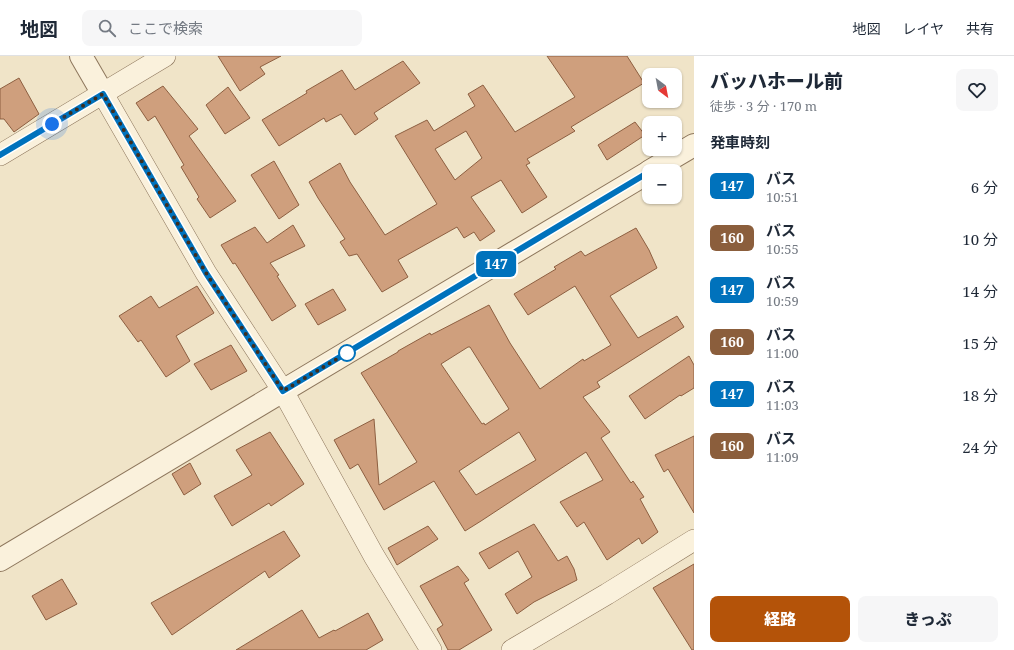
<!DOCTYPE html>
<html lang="ja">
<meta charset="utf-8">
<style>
:root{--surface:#fff;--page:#f6f6f7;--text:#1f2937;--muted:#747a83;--line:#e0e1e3;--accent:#b45309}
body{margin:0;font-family:"Noto Serif","Noto Sans JP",serif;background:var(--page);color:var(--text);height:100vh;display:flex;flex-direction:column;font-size:15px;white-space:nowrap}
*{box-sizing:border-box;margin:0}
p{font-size:13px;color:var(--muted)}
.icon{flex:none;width:22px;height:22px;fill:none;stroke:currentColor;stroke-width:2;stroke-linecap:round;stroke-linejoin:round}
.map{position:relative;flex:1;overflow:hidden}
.drawer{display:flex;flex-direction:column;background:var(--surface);width:320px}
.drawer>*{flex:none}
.badge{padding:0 8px;border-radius:6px;font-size:14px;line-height:26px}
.needle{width:26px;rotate:148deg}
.buttons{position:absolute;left:642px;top:12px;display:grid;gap:8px}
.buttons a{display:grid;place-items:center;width:40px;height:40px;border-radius:8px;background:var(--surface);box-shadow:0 1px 3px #0004;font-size:20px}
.you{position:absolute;width:20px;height:20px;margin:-10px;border:3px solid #fff;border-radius:50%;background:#1a73e8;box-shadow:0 0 0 6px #1a73e833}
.map>.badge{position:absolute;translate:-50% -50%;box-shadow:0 0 0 2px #fff}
h2{padding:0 16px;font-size:15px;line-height:36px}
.round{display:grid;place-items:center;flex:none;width:42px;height:42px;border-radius:8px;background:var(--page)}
.summary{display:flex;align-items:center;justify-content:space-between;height:68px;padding:0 16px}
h1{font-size:19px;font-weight:800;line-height:30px}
.primary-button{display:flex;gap:8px;margin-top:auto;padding:8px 16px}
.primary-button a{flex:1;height:46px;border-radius:8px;background:var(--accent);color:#fff;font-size:16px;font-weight:800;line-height:46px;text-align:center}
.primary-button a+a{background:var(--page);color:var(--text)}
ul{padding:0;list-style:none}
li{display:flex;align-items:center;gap:12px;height:52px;padding:0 16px}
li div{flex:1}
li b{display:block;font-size:15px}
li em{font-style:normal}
li .badge{min-width:44px;font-weight:700;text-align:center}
header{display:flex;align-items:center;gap:24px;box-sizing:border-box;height:56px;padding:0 20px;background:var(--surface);border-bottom:1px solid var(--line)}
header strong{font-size:19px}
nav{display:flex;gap:22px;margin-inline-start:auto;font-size:14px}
.search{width:280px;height:36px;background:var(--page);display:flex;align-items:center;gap:10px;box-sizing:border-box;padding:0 14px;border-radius:8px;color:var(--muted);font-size:15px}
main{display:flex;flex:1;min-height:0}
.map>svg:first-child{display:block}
</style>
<header>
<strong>地図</strong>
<div class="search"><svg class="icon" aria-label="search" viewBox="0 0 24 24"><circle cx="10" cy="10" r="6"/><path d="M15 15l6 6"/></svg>ここで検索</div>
<nav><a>地図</a><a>レイヤ</a><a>共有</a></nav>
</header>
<main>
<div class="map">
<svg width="694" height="594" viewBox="0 0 694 594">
<rect width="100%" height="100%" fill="#f0e4c8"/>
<g fill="#cf9f7d" stroke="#8d5f41" fill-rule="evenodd">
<polygon points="218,0 281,0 260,11 265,18 240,35"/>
<path d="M 547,0 L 627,0 L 644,27 L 571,71 L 575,75 L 527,103 L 530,107 L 526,109 L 547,141 L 522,157 L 501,124 L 471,141 L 495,175 L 480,185 L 474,176 L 464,182 L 457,171 L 398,204 L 408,221 L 382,236 L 357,198 L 349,200 L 340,186 L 345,183 L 318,142 L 309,126 L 340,107 L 350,126 L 385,179 L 437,148 L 395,80 L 427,64 L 434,75 L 475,50 L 468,38 L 483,29 L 515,76 L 575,41 ZM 466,75 L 482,102 L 455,124 L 435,93 Z"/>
<polygon points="403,5 420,27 374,57 378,63 355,79 341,58 326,66 324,62 279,90 262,64 307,37 306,35 342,14 355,34"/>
<polygon points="19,22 39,58 14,76 4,63 0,63 0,33"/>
<polygon points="163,30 198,73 189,80 236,145 210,162 197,143 199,141 181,111 184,109 155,60 148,65 136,47"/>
<polygon points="228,31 250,62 225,78 206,49"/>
<polygon points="635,66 645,79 607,104 598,89"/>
<polygon points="274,105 299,149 279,163 251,119"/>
<polygon points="293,169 305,190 270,207 279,219 277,220 296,250 272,265 235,207 233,208 221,189 255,171 267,187"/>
<path d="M 636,172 L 649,194 L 657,212 L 610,240 L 638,282 L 677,260 L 684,271 L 597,326 L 600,331 L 583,341 L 610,376 L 601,382 L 631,427 L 633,425 L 644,441 L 640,443 L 658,476 L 642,488 L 639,482 L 607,504 L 584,466 L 577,471 L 560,446 L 603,424 L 586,396 L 481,465 L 465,475 L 434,425 L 384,454 L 358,408 L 350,413 L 334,384 L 374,363 L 379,429 L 417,406 L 361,317 L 398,296 L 398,295 L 430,277 L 431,279 L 489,249 L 510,287 L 540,333 L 583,303 L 584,305 L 611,289 L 575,230 L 528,259 L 514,238 L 556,213 L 554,211 L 581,195 L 585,200 ZM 468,291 L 470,291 L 509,353 L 485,369 L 484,367 L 482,368 L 441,308 ZM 519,376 L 536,404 L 476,439 L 459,415 Z"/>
<polygon points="197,230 214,257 176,280 190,305 166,321 141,284 138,286 119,260 151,240 159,252"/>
<polygon points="333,233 346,254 318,269 305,248"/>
<polygon points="231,289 247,315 211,334 194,308"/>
<polygon points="689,300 694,309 694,332 681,340 680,339 645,363 629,340"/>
<polygon points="270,376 304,428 271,450 269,447 232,470 214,440 252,419 236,394"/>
<polygon points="694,380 694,457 668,413 664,416 655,399"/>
<polygon points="190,407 201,428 184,439 172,418"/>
<polygon points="534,468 558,505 567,500 574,513 577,524 534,546 517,558 505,538 532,521 518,495 489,513 479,497"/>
<polygon points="428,470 438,483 397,509 388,492"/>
<polygon points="284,475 300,500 269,522 265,515 172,579 151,547"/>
<polygon points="694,508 694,594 692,594 653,532"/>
<polygon points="458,510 469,524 464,527 492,574 459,594 448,594 437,573 443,569 420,530"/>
<polygon points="62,523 77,548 46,564 32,540"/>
<polygon points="302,554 319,582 334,574 335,575 368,557 383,584 366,594 236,594"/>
</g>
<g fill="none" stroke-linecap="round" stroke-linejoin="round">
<defs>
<g id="minor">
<polyline points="103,38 206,217 283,335 374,500 431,594"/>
<polyline points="0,99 165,0"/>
<polyline points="512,594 607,538 694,484"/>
</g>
<g id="tertiary">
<polyline points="81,0 103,38"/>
<polyline points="650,115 694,89"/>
<polyline points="0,504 649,116"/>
</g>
</defs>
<use href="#minor" stroke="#8d765c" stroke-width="22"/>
<use href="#tertiary" stroke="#8d765c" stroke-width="24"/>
<use href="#minor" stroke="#faf1dc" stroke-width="21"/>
<use href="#tertiary" stroke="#faf1dc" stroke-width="22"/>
</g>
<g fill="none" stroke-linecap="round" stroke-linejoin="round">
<defs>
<polyline id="line" points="0,99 103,38 206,217 283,335 649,116"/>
</defs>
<use href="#line" stroke="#fff" stroke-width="9"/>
<use href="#line" stroke="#0072bc" stroke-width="6"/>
<polyline stroke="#3d2e20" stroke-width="4" stroke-dasharray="0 7.2" points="52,68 103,38 206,217 283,335 352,294 347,297"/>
</g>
<circle fill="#fff" stroke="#0072bc" stroke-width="2" cx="347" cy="297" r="8"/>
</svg>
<div class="buttons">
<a><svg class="needle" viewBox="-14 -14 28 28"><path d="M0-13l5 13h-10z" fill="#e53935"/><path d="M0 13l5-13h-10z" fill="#747a83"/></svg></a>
<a>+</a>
<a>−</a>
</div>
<div class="you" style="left:52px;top:68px"></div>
<b class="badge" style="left:496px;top:208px;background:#0072bc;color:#fff">147</b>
</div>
<section class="drawer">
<div class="summary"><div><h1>バッハホール前</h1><p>徒歩 · 3 分 · 170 m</p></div><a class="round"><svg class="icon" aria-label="heart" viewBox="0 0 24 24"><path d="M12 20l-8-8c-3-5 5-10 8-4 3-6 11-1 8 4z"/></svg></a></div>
<h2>発車時刻</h2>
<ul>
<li><span class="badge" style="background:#0072bc;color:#fff">147</span><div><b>バス</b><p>10:51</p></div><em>6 分</em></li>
<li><span class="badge" style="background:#8b5e3c;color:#fff">160</span><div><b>バス</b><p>10:55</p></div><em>10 分</em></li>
<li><span class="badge" style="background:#0072bc;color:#fff">147</span><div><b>バス</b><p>10:59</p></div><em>14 分</em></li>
<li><span class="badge" style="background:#8b5e3c;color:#fff">160</span><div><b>バス</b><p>11:00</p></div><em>15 分</em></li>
<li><span class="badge" style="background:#0072bc;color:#fff">147</span><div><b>バス</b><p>11:03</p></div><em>18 分</em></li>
<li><span class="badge" style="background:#8b5e3c;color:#fff">160</span><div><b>バス</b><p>11:09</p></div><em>24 分</em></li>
</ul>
<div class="primary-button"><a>経路</a><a>きっぷ</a></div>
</section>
</main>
